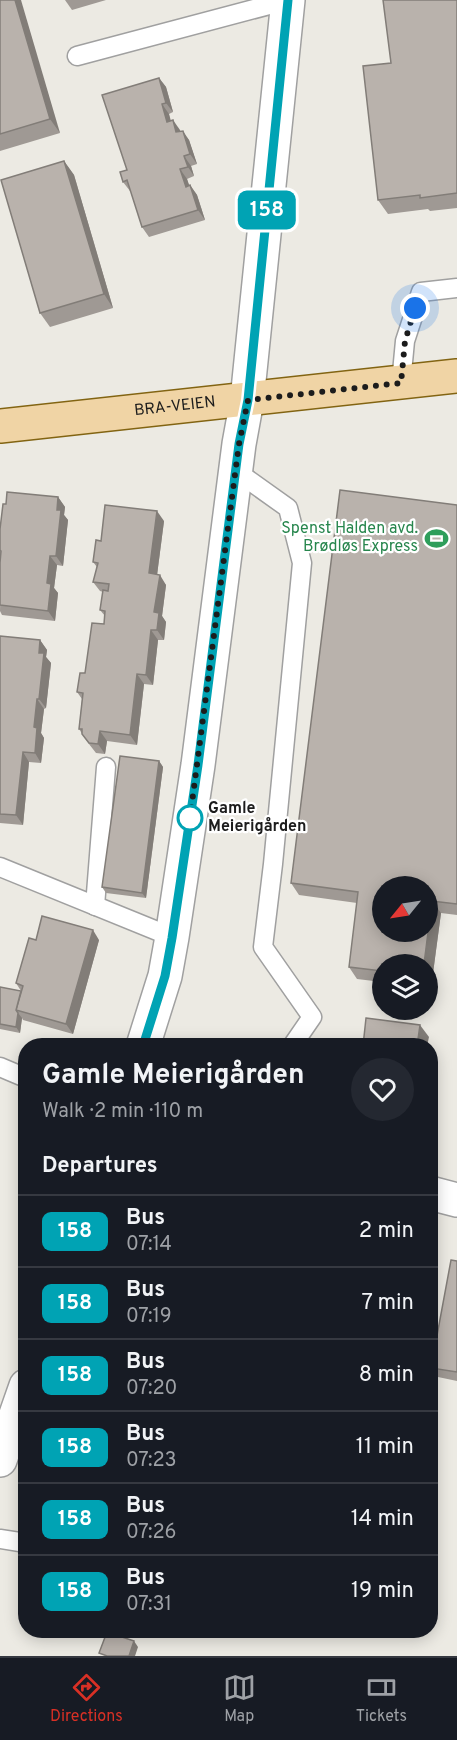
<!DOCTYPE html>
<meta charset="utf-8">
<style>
:root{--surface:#171b24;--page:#242831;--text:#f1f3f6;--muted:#9ea1a6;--line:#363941;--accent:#d93025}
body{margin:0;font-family:Overpass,sans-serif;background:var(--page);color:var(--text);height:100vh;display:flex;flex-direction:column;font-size:22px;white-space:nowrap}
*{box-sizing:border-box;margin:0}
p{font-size:20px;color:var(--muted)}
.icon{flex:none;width:33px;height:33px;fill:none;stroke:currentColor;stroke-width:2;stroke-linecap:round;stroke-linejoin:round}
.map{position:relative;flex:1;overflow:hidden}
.drawer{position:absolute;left:18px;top:1038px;width:420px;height:600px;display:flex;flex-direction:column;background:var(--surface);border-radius:24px;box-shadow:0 3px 15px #0003}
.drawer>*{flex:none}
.badge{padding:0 12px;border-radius:9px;font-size:21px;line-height:39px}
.needle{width:39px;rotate:240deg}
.fabs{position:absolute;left:372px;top:876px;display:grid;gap:12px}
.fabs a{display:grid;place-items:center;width:66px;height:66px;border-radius:50%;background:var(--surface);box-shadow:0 3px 15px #0003;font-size:30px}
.you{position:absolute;width:30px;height:30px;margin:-15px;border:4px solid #fff;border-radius:50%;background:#1a73e8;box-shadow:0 0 0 9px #1a73e833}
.map>.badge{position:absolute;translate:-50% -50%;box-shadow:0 0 0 3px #fff}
h2{padding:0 24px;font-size:22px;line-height:54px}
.round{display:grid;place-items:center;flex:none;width:63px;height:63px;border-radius:32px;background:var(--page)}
.headline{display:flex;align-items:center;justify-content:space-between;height:102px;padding:0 24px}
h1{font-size:28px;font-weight:700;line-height:45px}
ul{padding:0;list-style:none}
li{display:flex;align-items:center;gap:18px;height:72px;padding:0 24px;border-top:2px solid var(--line)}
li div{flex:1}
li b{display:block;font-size:22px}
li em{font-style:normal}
li .badge{min-width:66px;font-weight:700;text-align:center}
.menu{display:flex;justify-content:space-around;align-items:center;height:84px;border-top:2px solid var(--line);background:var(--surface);font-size:16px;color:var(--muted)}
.menu a{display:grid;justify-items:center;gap:3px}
.menu .on{color:var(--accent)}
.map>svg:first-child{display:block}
</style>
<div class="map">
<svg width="457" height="1656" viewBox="0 0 457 1656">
<rect width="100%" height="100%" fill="#eceae3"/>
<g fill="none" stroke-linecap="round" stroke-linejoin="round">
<defs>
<g id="service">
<polyline points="77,56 288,0"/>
<polyline points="401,383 405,341 421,292 457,288"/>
<polyline points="236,471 288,508 302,563 273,864 263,947 312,1017 292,1046"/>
<polyline points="0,867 172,937"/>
<polyline points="95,906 106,767"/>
<polyline points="0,1067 26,1078"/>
<polyline points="0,1539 26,1543"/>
</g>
<g id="minor">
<polyline points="143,1046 165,976 172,937 198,765 239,444 247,400 288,0"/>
<polyline points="430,1193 457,1200"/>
<polyline points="0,1460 26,1386"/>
</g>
<g id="primary">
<path id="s1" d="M 0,426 L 457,376"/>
</g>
</defs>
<use href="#service" stroke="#a0a0a0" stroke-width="21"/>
<use href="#minor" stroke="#a0a0a0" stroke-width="36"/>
<use href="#primary" stroke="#826412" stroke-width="36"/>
<use href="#service" stroke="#fff" stroke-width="18"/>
<use href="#minor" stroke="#fff" stroke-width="33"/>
<use href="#primary" stroke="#f0d4a5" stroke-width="33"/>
</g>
<g fill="#9f9994">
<polygon points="0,0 60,133 0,151"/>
<polygon points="65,0 106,0 72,10"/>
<polygon points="457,0 457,208 430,211 428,209 388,214 378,200 391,63"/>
<polygon points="159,78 166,87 173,112 169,114 170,121 189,140 197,164 191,166 194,176 187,179 189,186 190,185 197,195 205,220 149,237 142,227 131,191 130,191 123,182"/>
<polygon points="64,161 74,175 113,308 50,327 40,313"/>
<polygon points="58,497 65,507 64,515 68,520 63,566 57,565 54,588 58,593 55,621 2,615 0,611 1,555 0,553 0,529 6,504"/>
<polygon points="457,505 457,915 441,913 431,988 428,988 428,964 382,964 382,982 357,979 349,967 357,903 299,895 291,883"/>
<polygon points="164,521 157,575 166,585 162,616 166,622 164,640 158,640 153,685 144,684 137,745 107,741 105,754 96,753 89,744 79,729 82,699 77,692 104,624 105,616 100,610 103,592 100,591 93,582 97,567 93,562 101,541"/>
<polygon points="0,636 40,640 47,650 46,657 51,663 46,708 44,709 41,733 44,738 41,763 29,762 23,825 0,823"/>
<polygon points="159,761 163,767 146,898 106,893 102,887"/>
<polygon points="36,940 99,940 73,1034 23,1020 22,1018 20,1033 0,1029 0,987 21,991 16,983"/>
<polygon points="457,1261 457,1381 438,1377 431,1368"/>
</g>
<g fill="#827d78">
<polygon points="15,0 21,0 60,133 50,119"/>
<polygon points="159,78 166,87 173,112 166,103"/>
<polygon points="162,104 169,114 174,132 167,122"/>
<polygon points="173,120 180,130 183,142 176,132"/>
<polygon points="183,131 189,140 197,164 190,154"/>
<polygon points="184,156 191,166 194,176 188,167"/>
<polygon points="64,161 74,175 113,308 104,294"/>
<polygon points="180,169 187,179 193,196 186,187"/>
<polygon points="190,185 197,195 205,220 198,210"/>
<polygon points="58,497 65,507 64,515 68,520 63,566 56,556 57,510"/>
<polygon points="157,511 164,521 156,583 149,573"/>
<polygon points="50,556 57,565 54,588 58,593 55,621 48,611 47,583"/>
<polygon points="160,575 166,585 162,616 166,622 164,640 157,630 154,612"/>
<polygon points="151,630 158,640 153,685 146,675"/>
<polygon points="40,640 47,650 46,657 51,663 46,708 39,699 39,653"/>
<polygon points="137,674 144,684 137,745 130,735"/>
<polygon points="37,699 44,709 41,733 44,738 41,763 35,753 34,727"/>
<polygon points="100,731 107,741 105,754 98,744"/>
<polygon points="23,752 29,762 23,825 16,815"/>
<polygon points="159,761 163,767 146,898 142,893"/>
<polygon points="432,901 441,913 431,988 428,983 428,964 424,964"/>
<polygon points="93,930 99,940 73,1034 66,1024"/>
<polygon points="18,1013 22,1018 20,1033 16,1027"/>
<polygon points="420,1025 429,1037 427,1046 417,1046"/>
<polygon points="134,1641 138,1647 135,1656 129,1656"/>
</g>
<g fill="#b9b2ac" stroke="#827d78" stroke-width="1.5" fill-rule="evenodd">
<polygon points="0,0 15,0 50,119 0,134"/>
<polygon points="383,0 457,0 457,193 420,198 420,195 378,200 363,66 391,63"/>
<polygon points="159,78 166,103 162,104 167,122 173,120 176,132 183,131 190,154 184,156 188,167 180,169 186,187 190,185 198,210 142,227 127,180 123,182 120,172 127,170 102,95"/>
<polygon points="64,161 104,294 40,313 1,180"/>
<path d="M 340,490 L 457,505 L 457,904 L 432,901 L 424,964 L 382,964 L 382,971 L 349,967 L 358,892 L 291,883 ZM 382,886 L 428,886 L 428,932 L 382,932 Z"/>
<polygon points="7,492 58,497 57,510 61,510 56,556 50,556 47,583 51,584 48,611 0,605 0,563 1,551 0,550 0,529 3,504 6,504"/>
<polygon points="105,505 157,511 149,573 160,575 154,612 159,613 157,630 151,630 146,675 137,674 130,735 100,731 98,744 89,743 82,734 82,729 79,729 83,693 77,692 80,673 85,673 92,623 104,624 105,611 100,610 103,590 108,591 109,584 93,582 98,563 93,562 96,540 101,541"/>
<polygon points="0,636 40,640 39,653 44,653 39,699 37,699 34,727 37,728 35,753 23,752 16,815 0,814"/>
<polygon points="120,756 159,761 142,893 102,887"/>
<polygon points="42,916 93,930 66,1024 16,1010 23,986 16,983 29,938 36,940"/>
<polygon points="0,987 21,991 16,1010 18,1013 16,1027 0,1024"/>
<polygon points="366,1018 420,1025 417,1046 363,1046"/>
<polygon points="451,1260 457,1261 457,1372 431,1368"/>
<polygon points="107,1632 134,1641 129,1656 107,1656 99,1653"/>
</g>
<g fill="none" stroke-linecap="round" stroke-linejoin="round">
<defs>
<polyline id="line" points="143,1046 165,976 172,938 198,765 239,444 248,400 288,0"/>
</defs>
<use href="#line" stroke="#fff" stroke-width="14"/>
<use href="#line" stroke="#00a3b4" stroke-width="9"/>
<polyline stroke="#1c1c1c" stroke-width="6" stroke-dasharray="0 10.8" points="190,818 239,444 248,400 401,383 405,341 415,308"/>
</g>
<defs>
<symbol id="stadium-bare" viewBox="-9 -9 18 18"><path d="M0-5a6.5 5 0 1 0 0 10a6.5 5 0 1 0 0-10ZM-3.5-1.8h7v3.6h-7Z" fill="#2e9e5b" stroke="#fff" stroke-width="2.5" paint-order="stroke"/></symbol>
</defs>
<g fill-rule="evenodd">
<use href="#stadium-bare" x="420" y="522" width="33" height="33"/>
</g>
<circle fill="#fff" stroke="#00a3b4" stroke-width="3" cx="190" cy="818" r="12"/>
<g text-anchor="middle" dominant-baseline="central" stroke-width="4.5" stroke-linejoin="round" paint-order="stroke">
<g font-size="16" fill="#1c1c1c" stroke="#fff">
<text stroke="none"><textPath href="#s1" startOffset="176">BRA-VEIEN</textPath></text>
</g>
<g font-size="16" fill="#27864d" stroke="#fff" text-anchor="end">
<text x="418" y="529">Spenst Halden avd.<tspan x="418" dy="18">Brødløs Express</tspan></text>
</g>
<g font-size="16" font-weight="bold" fill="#1c1c1c" stroke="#fff" text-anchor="start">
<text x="208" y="809">Gamle<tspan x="208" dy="18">Meierigården</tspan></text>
</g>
</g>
</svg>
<div class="fabs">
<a><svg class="needle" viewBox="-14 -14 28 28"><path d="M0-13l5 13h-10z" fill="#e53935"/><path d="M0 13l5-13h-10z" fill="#9ea1a6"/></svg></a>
<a><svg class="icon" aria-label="layers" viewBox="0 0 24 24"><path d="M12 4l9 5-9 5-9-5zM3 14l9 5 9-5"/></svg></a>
</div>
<div class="you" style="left:415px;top:308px"></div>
<b class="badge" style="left:267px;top:210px;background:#00a3b4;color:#fff">158</b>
<section class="drawer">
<div class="headline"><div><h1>Gamle Meierigården</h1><p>Walk · 2 min · 110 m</p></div><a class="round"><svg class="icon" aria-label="heart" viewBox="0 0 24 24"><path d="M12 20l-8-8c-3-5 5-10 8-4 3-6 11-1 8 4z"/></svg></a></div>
<h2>Departures</h2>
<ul>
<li><span class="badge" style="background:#00a3b4;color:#fff">158</span><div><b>Bus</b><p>07:14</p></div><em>2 min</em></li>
<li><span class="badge" style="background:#00a3b4;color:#fff">158</span><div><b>Bus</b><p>07:19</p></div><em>7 min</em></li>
<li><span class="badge" style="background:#00a3b4;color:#fff">158</span><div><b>Bus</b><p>07:20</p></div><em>8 min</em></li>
<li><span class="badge" style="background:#00a3b4;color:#fff">158</span><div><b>Bus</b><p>07:23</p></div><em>11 min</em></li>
<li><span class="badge" style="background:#00a3b4;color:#fff">158</span><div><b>Bus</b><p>07:26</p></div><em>14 min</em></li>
<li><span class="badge" style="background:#00a3b4;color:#fff">158</span><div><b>Bus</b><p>07:31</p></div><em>19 min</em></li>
</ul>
</section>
</div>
<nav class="menu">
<a class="on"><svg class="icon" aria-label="directions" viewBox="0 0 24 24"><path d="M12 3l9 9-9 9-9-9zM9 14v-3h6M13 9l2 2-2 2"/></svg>Directions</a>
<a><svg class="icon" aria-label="map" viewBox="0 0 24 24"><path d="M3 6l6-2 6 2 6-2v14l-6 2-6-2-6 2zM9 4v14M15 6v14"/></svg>Map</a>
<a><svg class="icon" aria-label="tickets" viewBox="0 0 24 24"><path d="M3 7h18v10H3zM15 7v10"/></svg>Tickets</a>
</nav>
